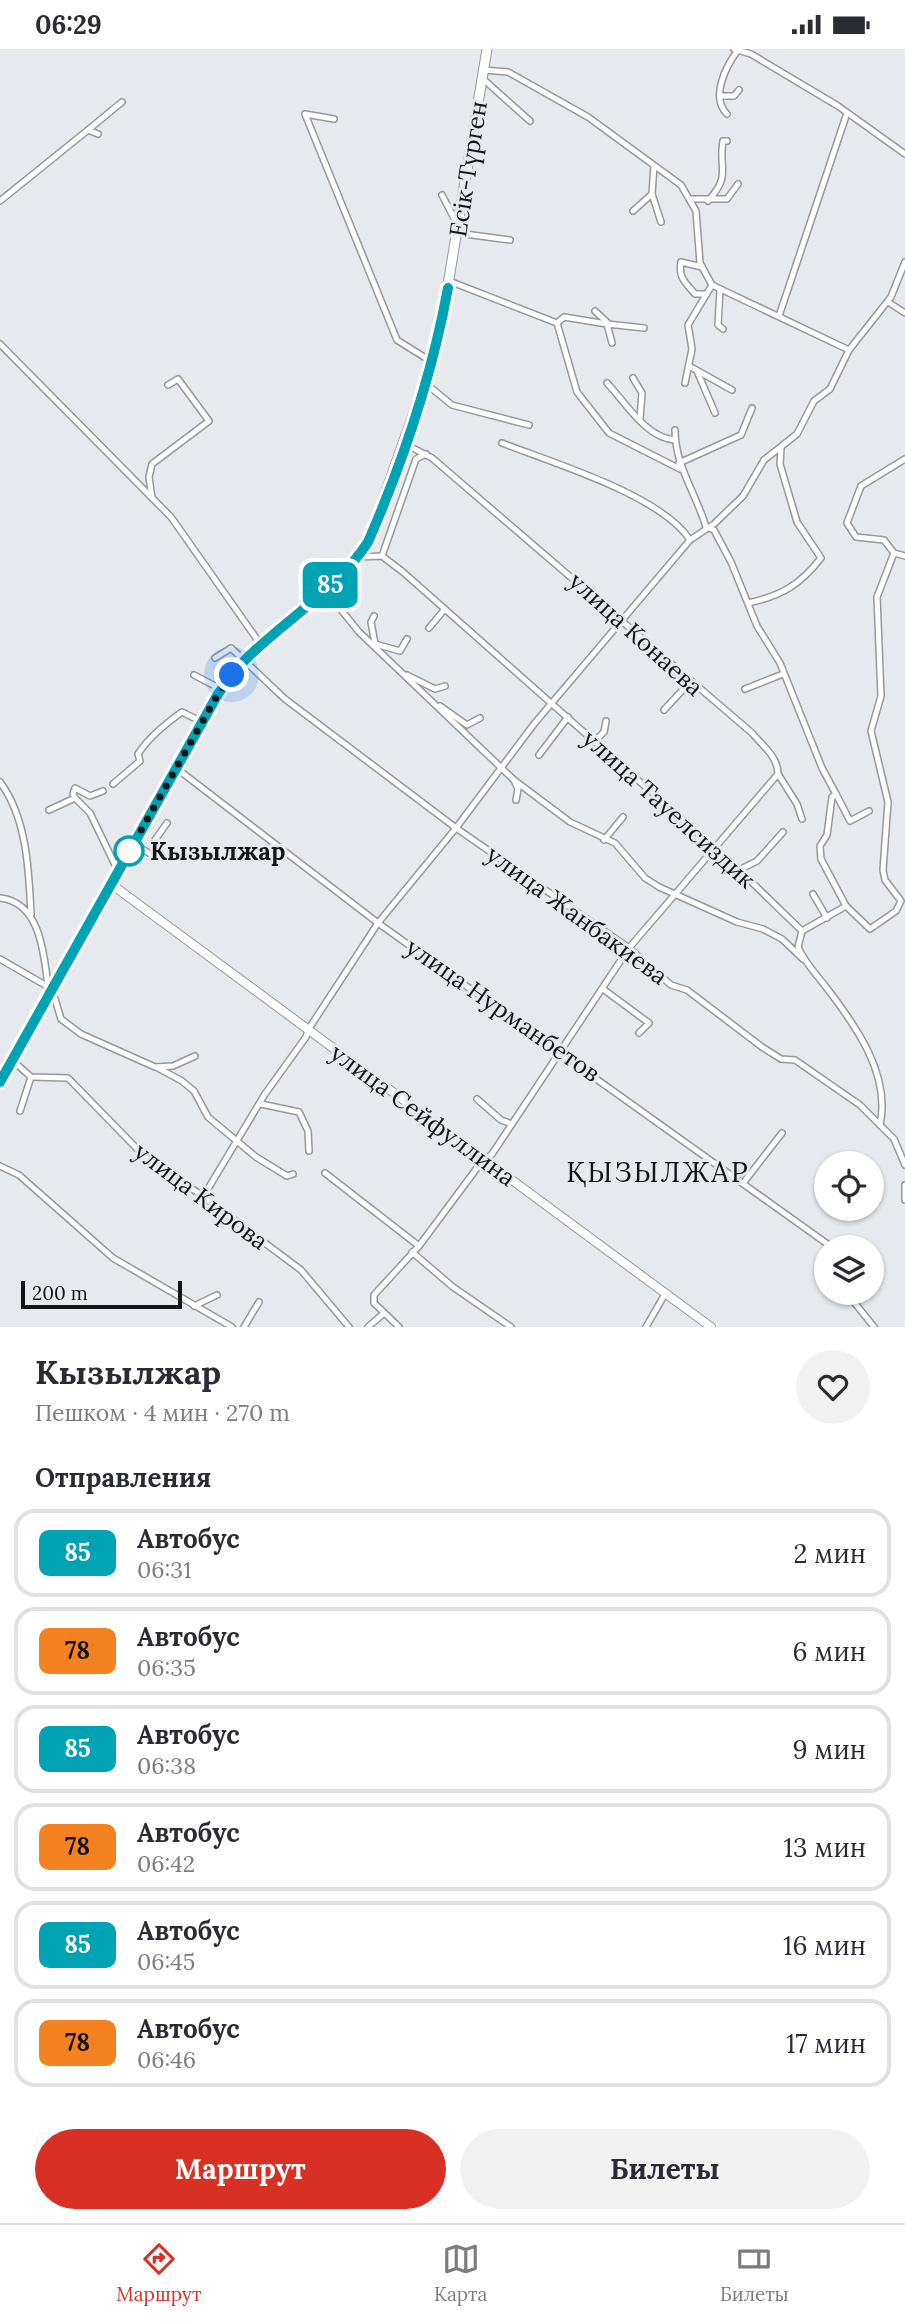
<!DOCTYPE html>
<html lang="ru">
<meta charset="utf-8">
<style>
:root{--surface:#fff;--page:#f2f2f3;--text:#2b2b33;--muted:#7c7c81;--line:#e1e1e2;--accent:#d93025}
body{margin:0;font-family:Lora,serif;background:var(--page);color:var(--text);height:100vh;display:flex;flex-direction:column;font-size:26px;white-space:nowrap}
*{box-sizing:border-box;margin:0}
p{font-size:23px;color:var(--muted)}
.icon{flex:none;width:38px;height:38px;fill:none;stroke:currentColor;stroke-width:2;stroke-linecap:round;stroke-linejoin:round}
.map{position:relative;height:1278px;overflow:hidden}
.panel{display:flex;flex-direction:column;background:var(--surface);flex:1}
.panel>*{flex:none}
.badge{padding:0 14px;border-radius:10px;font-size:24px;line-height:46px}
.tools{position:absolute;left:814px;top:1102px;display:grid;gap:14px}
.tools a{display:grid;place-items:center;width:70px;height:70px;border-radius:50%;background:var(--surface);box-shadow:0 2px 5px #0004;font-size:35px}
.scale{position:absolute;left:21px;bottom:18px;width:161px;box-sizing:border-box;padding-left:7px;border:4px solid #141517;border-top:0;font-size:19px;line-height:24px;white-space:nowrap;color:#141517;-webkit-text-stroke:5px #e6eaef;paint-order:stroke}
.you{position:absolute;width:35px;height:35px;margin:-18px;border:5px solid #fff;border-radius:50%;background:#1a73e8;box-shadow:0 0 0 10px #1a73e833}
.map>.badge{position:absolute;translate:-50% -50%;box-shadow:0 0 0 4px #fff}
h2{padding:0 35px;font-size:26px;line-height:63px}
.round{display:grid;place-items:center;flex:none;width:74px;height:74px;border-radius:37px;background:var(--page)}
.headline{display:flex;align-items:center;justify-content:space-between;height:119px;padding:0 35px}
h1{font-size:33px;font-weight:700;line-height:52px}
.button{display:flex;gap:14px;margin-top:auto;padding:14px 35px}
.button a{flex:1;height:80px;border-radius:42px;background:var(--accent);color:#fff;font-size:28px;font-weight:700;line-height:80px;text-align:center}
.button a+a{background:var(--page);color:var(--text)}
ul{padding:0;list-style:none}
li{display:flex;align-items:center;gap:21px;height:88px;margin:0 14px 10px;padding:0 21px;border:4px solid var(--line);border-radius:21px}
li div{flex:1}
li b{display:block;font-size:26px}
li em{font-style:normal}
li .badge{min-width:77px;font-weight:700;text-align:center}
.status{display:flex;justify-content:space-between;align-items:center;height:49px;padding:0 35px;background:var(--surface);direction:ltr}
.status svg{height:19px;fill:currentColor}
.tabs{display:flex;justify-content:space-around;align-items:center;height:98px;border-top:2px solid var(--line);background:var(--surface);font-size:19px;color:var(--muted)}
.tabs a{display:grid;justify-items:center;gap:4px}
.tabs .selected{color:var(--accent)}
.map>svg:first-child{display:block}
</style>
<div class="status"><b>06:29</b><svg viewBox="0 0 49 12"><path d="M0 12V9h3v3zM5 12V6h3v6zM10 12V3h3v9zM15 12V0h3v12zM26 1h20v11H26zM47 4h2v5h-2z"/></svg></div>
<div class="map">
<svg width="905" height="1278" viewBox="0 0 905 1278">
<rect width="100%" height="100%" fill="#e6eaef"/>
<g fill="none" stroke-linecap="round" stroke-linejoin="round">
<defs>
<g id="street">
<polyline points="734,0 751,5 838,57 905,105"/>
<polyline points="484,21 508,23 588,68 681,136 696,162 700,214 712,236 849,301"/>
<polyline points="482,29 530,72"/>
<polyline points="721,47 734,47 739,41"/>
<path d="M 727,65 C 710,48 726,17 738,1"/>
<polyline points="334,70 305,65 397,291 432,313"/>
<polyline points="88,81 122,53"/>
<polyline points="652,145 661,173"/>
<polyline points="442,146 457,175"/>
<polyline points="692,150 727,150 738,135"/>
<polyline points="0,152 88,81 98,85"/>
<path d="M 708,152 C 732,125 718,121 723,92 L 727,92"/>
<polyline points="633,162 652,145 654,117"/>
<polyline points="457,184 510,191"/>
<path d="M 702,218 L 681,213 C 678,229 686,234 695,245 L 706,245"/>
<polyline points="449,232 557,274 577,343 609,384 680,420"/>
<polyline points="720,240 718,276 723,280"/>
<polyline points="888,253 905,264"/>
<polyline points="595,262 610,276"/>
<polyline points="779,267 847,64"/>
<polyline points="557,274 564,268 607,275 612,294"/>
<polyline points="607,275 644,279"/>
<polyline points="0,295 171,468 261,596"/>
<polyline points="689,317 732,341"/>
<polyline points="697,322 715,364"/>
<polyline points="633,329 642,344 640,370"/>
<polyline points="425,334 452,356 529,376"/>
<path d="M 607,334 C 626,354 646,389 675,391"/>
<polyline points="685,334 692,300 688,276 712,236"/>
<path d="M 675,381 C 675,417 696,444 706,478 L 714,481 L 731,513 L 757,577 L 780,614 L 822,719 L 836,745"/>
<path d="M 502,394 C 553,414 661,446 690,491"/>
<polyline points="679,414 741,386 752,359"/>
<polyline points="152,449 149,428 152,415 209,372 178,330 168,336"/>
<polyline points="894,504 905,507"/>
<polyline points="382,507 416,410 426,405"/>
<polyline points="358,508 382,507 403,523 735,817 802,882 846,857 821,810 820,797 827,786 832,748 836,745 850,772 869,762"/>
<polyline points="325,541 359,583 514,731 518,740 516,751"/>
<path d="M 748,554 C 781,547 800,536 821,509 L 797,473 L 780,415 L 781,399"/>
<polyline points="374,567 371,573 375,595 400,602 407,590"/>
<polyline points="429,579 444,561"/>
<polyline points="215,609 231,599 285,650 456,779 629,899 671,936 687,941 762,998 781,1010 795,1011 860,1056 894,1090 905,1116"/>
<polyline points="194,626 221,640"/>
<polyline points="407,626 435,640 445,637"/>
<polyline points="745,640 783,625"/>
<polyline points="440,657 467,676 480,669"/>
<polyline points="664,661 690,633"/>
<polyline points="594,693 604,683 606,672"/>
<polyline points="539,706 568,668"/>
<polyline points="176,719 378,874 833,1199"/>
<polyline points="778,725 797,755 802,770"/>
<polyline points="514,731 570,773 615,794 645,829 659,838 737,873 763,880 782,890 803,910"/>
<path d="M 0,733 C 27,769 29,822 31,866"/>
<path d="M 113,735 L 140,712 L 138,705 C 149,688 165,675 182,663 L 202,673"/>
<polyline points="75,749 73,745 75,739 90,747 103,742"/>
<polyline points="49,761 75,749 90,764 118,822"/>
<polyline points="604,791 623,768"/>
<polyline points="133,794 155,808 155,791 167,774"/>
<polyline points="739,821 757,812 783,783"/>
<polyline points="813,845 827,869"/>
<path d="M 0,849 C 40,853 44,904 48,937"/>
<polyline points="846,857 870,880 896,862 901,852 885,831 883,821 888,753 871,682 881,647 877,548 894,504 884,491 856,488 847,474 861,437 905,410"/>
<path d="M 802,882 L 798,898 C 805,914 816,925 826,938 C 856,977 891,1026 880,1076"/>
<polyline points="0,910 52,940 61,970 81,985 155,1018 173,1017 195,1007"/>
<polyline points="603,940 649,974 639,984"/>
<polyline points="12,1011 31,1028 68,1029 151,1114 197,1143 301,1221 349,1278"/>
<polyline points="158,1019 182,1032 194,1042 208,1068 256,1108 287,1127 293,1125"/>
<polyline points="477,1050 501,1071 512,1075"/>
<polyline points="261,1055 299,1063 308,1082 309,1102"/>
<polyline points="20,1062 31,1028"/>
<polyline points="0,1117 19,1126 113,1209 232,1278"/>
<polyline points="325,1124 419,1197"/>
<polyline points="744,1133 782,1084"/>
<polyline points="905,1136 905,1151"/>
<polyline points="203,1148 265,1045 306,988 308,981 378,874 456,779 534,675 690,491 714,475 743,447 764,411 797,385 814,352 830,340 849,301 891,248 905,213"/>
<polyline points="412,1203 453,1238 511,1278"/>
<polyline points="859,1244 854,1253 874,1278"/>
<polyline points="194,1257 217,1246"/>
<polyline points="244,1278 259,1253"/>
<polyline points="368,1278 383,1265"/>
<path d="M 399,1278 L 374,1254 L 374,1246 L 419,1197 L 480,1115 L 492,1105 L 629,899 L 778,725 C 778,708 763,697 752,684 L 432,409 L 405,395"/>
<polyline points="646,1278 665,1245"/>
</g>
<polyline id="secondary" points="111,835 711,1278"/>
<path id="primary" d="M 0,1033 L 218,645 C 226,634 234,621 245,611 C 285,571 336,541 368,493 L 438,296 L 487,0"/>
</defs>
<use href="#street" stroke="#95999e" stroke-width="8"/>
<use href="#secondary" stroke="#95999e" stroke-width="10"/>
<use href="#primary" stroke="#95999e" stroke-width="11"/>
<use href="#street" stroke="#fff" stroke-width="5"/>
<use href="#secondary" stroke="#fff" stroke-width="8"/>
<use href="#primary" stroke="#fff" stroke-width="9"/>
</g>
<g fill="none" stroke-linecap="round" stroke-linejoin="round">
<defs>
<path id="line" d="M 0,1033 L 218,645 C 226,634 235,621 245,611 C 285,571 337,541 368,493 C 403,413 432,326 448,239"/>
</defs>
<use href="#line" stroke="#fff" stroke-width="16"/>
<use href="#line" stroke="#00a3b4" stroke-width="10"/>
<polyline stroke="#141517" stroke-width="7" stroke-dasharray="0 12.6" points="129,802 126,808 218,645 232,626"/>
</g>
<circle fill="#fff" stroke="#00a3b4" stroke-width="3.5" cx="129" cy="802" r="14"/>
<g text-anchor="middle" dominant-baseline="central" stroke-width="6" stroke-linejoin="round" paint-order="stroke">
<g font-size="24" fill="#141517" stroke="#e6eaef">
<text transform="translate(468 120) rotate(-81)">Есік-Түрген</text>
<text transform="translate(636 585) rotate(42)">улица Конаева</text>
<text transform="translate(669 760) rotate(42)">улица Тауелсиздик</text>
<text transform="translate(577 866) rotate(36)">улица Жанбакиева</text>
<text transform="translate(503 961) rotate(35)">улица Нурманбетов</text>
<text transform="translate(423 1066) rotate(36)">улица Сейфуллина</text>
<text transform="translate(201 1147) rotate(37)">улица Кирова</text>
</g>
<g font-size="24" font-weight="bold" fill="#141517" stroke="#e6eaef" text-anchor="start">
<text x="150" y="802">Кызылжар</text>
</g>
<g font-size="28" letter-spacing="2" fill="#141517" stroke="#e6eaef">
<text x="658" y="1123">ҚЫЗЫЛЖАР</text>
</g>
</g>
</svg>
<div class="tools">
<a><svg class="icon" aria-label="locate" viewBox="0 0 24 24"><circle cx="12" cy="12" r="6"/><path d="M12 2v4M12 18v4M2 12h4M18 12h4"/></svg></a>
<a><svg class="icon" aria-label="layers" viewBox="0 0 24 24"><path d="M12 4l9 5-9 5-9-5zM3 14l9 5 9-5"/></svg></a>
</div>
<div class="scale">200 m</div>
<div class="you" style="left:232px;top:626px"></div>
<b class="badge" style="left:330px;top:536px;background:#00a3b4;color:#fff">85</b>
</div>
<section class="panel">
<div class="headline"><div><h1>Кызылжар</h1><p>Пешком · 4 мин · 270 m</p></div><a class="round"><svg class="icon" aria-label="heart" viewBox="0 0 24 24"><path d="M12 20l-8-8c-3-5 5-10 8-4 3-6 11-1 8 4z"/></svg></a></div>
<h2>Отправления</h2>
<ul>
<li><span class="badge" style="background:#00a3b4;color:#fff">85</span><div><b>Автобус</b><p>06:31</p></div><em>2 мин</em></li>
<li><span class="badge" style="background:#f58220;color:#111">78</span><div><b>Автобус</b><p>06:35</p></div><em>6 мин</em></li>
<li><span class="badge" style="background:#00a3b4;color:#fff">85</span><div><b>Автобус</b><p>06:38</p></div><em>9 мин</em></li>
<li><span class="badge" style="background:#f58220;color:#111">78</span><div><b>Автобус</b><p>06:42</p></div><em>13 мин</em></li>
<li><span class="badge" style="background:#00a3b4;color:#fff">85</span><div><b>Автобус</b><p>06:45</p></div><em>16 мин</em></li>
<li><span class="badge" style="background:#f58220;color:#111">78</span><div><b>Автобус</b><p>06:46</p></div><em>17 мин</em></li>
</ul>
<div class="button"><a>Маршрут</a><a>Билеты</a></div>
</section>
<nav class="tabs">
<a class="selected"><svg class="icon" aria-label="directions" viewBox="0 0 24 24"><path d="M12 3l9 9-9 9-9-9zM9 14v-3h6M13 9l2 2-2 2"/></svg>Маршрут</a>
<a><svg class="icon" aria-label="map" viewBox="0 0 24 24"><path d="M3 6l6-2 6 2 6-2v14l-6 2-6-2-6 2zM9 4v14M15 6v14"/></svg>Карта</a>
<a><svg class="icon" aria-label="tickets" viewBox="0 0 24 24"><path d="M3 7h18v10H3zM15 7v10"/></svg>Билеты</a>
</nav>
